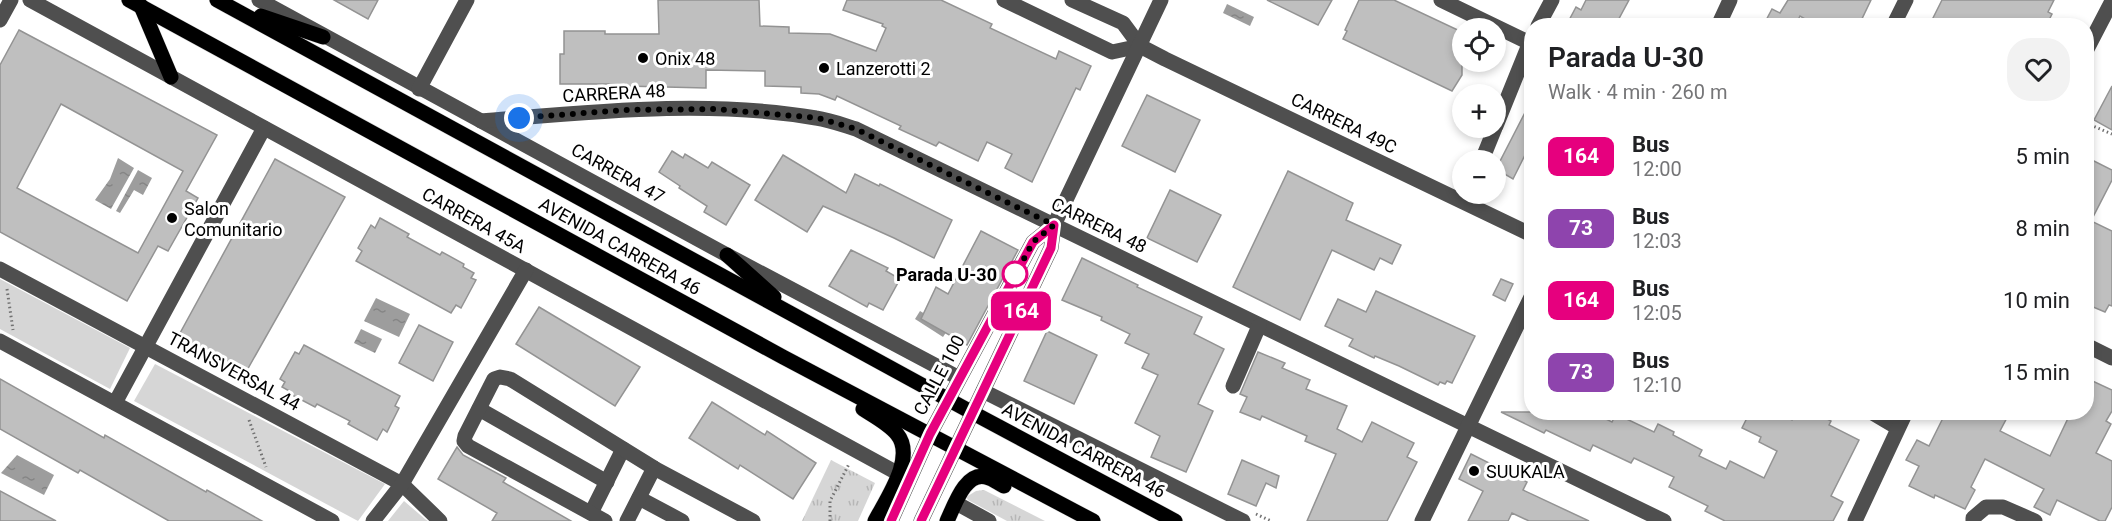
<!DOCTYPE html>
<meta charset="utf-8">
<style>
:root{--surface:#fff;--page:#f2f2f2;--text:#202124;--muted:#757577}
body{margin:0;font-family:Roboto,sans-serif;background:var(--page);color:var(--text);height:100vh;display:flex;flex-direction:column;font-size:22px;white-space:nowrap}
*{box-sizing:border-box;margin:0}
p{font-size:20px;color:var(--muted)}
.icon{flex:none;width:33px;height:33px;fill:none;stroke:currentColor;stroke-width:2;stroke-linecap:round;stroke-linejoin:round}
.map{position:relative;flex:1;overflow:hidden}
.side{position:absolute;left:1524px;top:18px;width:570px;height:402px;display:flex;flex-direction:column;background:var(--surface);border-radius:24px;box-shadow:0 3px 9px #0003}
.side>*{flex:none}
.badge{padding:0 12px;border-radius:9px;font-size:21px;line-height:39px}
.tools{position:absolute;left:1452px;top:18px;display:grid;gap:12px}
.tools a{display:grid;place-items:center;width:54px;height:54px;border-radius:50%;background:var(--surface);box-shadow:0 3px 9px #0003;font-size:30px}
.you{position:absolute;width:30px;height:30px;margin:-15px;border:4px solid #fff;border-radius:50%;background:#1a73e8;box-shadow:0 0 0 9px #1a73e833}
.map>.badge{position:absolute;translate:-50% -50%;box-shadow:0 0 0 3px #fff}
.round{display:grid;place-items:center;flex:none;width:63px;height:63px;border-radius:24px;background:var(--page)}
.overview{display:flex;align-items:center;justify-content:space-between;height:102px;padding:0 24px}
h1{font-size:28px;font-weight:600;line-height:45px}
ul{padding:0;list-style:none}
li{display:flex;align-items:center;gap:18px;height:72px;padding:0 24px}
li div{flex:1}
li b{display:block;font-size:22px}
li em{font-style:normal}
li .badge{min-width:66px;font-weight:700;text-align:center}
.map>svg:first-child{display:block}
</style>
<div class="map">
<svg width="2112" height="521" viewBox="0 0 2112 521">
<defs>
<pattern id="grass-tufts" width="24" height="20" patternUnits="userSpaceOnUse" patternTransform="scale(1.5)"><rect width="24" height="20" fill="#d6d6d6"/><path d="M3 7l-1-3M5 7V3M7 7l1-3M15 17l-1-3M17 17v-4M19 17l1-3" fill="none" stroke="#b6b6b6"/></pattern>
<pattern id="water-ripples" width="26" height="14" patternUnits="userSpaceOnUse" patternTransform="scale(1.5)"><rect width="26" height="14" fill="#9d9d9d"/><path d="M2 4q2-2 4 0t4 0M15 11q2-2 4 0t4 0" fill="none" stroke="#858585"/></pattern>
</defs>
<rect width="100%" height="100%" fill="#fff"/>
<g fill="url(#grass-tufts)">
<polygon points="831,460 875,483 858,521 802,521"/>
<polygon points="984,490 1045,521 1007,521 968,500 966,497 976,491"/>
</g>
<g fill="#d6d6d6">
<polygon points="0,279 130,348 110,389 0,329"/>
<polygon points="155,364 385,484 358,521 134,401"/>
<polygon points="404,501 425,519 428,521 388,521"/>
</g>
<g fill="url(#water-ripples)">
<polygon points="1227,4 1254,17 1250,26 1223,13"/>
<polygon points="118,158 134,168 111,209 95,200 110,179"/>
<polygon points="138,170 152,178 143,195 134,190 120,213 116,211"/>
<polygon points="376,298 410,314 399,337 364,321"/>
<polygon points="920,311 949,328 943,337 915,319"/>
<polygon points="361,329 382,339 375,353 354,343"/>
<polygon points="17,455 54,475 44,495 1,473"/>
</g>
<g fill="#bfbfbf" stroke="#939393" stroke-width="1.5" fill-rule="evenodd">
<polygon points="334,0 378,0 368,19"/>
<polygon points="658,0 759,0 760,26 789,27 789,33 830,34 876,51 886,28 882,26 883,24 843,10 847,0 941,0 992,24 990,28 1056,59 1059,51 1091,66 1080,90 1076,88 1032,182 1005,168 1012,154 987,142 978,161 939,142 936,146 899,129 901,126 837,96 835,100 819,94 801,93 801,87 765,86 765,71 706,70 706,88 625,86 625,84 560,84 560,54 564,54 564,31 605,31 605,34 659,34"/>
<polygon points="1267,0 1332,0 1318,25"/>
<polygon points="1359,0 1394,0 1462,32 1462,75 1452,91 1343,39 1347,31 1345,30"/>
<polygon points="1586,0 1629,0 1615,26 1566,26 1576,7 1581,10"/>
<polygon points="1788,0 1871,0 1859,25 1849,20 1846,26 1817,26 1800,16 1797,22 1803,26 1763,26 1772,9 1780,13"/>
<polygon points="1942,0 2054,0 2048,12 2052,14 2046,26 1929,26"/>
<path d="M 19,30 L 217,135 L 186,191 L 198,198 L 168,251 L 158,246 L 127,301 L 0,232 L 0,65 ZM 61,104 L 183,171 L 138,253 L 17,188 Z"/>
<polygon points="2112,86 2112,130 2094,120"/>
<polygon points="1147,95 1200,120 1175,172 1122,146"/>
<polygon points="1532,99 1532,156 1526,153 1513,179 1496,169"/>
<polygon points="672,151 683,158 685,154 708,168 712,162 750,185 726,225 704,212 707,206 679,188 680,186 659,172"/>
<polygon points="783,155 846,193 855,174 879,186 880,184 952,220 934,258 894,238 823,206 807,232 755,200"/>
<polygon points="2086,157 2112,170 2112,180 2091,221 2112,231 2112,306 2109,305 2105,312 2086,304"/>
<polygon points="275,159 345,197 246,372 179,335"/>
<polygon points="1288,171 1353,203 1346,220 1401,245 1392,264 1380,258 1374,270 1332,250 1300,320 1233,287"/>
<polygon points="1170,190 1221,215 1197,262 1147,238"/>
<polygon points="380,218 409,234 407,237 440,255 442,252 464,264 463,267 474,273 471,278 476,280 461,308 456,305 451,313 356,261 362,251 358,248 371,225 375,228"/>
<polygon points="981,231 1018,250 967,345 921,319 936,287 948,294"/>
<polygon points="851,250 888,268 886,271 900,279 883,310 869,303 867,307 829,286"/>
<polygon points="1082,258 1138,285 1137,287 1202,317 1194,334 1224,349 1198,404 1213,411 1186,472 1151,457 1160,436 1135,423 1158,375 1142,368 1149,354 1125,343 1130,334 1101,320 1102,317 1062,300"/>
<polygon points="1501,279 1513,284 1505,301 1493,295"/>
<polygon points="1376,291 1475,336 1452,383 1447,381 1445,384 1440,382 1438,385 1399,366 1375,356 1374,358 1349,346 1353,339 1325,326 1338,299 1366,312"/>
<polygon points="539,307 640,367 615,406 516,344"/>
<polygon points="419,325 453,342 433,381 399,363"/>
<polygon points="1047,331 1097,355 1074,404 1024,381"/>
<polygon points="304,345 400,396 395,406 399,408 387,432 383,429 377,440 348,424 350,421 317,404 315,407 292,395 293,393 282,387 285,382 280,379 295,352 299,354"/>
<polygon points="1258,352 1285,363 1282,368 1310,380 1306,389 1347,406 1337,429 1362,442 1372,422 1414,443 1407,457 1417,462 1387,521 1307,521 1336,454 1305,441 1307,436 1262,416 1260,420 1240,412 1247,397 1240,394"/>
<polygon points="2086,378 2112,390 2112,411 2106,421 2111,424 2096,453 2112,461 2112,507 2105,521 2100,521 2057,500 2050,515 2034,507 2044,489 1985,459 1971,487 1975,490 1965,509 1935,495 1934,498 1909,486 1919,466 1906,460 1917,440 1929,446 1946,412 2010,412 2000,431 2050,456 2071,412 2086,412"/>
<polygon points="0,379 104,438 105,435 206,492 207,490 262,521 169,521 80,470 78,473 0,429"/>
<polygon points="712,402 765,435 767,431 816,463 793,499 740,465 738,469 689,438"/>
<polygon points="1501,412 1592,412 1612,422 1616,414 1654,432 1658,424 1674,432 1673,435 1702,450 1699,456 1726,469 1730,461 1764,478 1777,451 1759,442 1761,437 1742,428 1750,412 1778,412 1792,420 1796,412 1814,412 1831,421 1829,425 1859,440 1831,496 1843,502 1833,521 1725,521 1705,511 1708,506 1669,487 1674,477 1634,458 1631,463 1593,445 1590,451 1546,430 1544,433"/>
<polygon points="457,447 463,455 506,478 503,482 571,521 492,521 497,513 438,479"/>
<polygon points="1471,454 1527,482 1523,490 1589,521 1529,521 1512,513 1508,521 1468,521 1483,491 1459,479"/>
<polygon points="1242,460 1279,476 1276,488 1266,483 1256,506 1228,494"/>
<polygon points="0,491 56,521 0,521"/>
</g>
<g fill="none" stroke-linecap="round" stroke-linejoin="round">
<defs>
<g id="major">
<polyline points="129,0 783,357 1093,521"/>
<polyline points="217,0 973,413 1175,521"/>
<polyline points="141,6 171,77"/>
<polyline points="261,16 323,37"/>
<polyline points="727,255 774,297"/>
<path d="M 863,409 C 874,416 889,424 897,434 C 916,457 887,498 875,521"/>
<path d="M 947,521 C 954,507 965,471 986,477 C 992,478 998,483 1004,486"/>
</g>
</defs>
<use href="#major" stroke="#dbdbdb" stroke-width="16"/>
<g stroke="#717171" stroke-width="3" stroke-dasharray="1.5 3" stroke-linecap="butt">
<polyline points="2086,123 2112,134"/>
<polyline points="7,289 13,330"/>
<polyline points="249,420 266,467"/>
<polyline points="1256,514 1271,521"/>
<polyline points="830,521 830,501 849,464"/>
</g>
<g stroke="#4f4f4f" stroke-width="15">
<polyline points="30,0 899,474"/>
<polyline points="259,0 727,255 959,378"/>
<polyline points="1004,0 1112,52 1140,46"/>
<polyline points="1072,0 1123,23 1140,46 1165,59 1532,235"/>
<polyline points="1441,0 1532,44"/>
<polyline points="0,20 11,0"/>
<polyline points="1538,26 1552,0"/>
<polyline points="1718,26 1730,0"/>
<polyline points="1893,26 1906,0"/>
<polyline points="2086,51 2112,1"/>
<polyline points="419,89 467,0"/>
<path d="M 481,121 C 592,112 706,99 816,118 C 830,120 843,125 856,129 L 1664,521"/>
<polyline points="1496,126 1532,37"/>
<polyline points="1482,160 1495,128"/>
<polyline points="0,269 402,484 440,521"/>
<polyline points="0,341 332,521"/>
<polyline points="2086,345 2112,358"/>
<polyline points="1233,386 1259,326"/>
<polyline points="983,391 1243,521"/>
<polyline points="115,403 264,128"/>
<polyline points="479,409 607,482"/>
<polyline points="1871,412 1898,428"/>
<polyline points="639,498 682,521"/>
<polyline points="956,503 989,521"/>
<polyline points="591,513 623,449"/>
<polyline points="373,521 402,484 526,270"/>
<polyline points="605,521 468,446 464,441 465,436 494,379 500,377 510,379 654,468 753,521"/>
<polyline points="627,521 654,468"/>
<polyline points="891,521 930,434 1033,242 1054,225"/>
<polyline points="921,521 1051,248 1054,225 1161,0"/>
<polyline points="1422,521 1532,295"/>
<polyline points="1855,521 1906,412"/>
<polyline points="1973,521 1973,518 1986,507 2003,507 2035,521"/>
</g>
<use href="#major" stroke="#000" stroke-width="15"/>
</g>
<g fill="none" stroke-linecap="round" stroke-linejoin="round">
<defs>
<polyline id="line" points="891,521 930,434 1033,242 1054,225 1051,248 921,521"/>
</defs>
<use href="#line" stroke="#fff" stroke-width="14"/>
<use href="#line" stroke="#e6007e" stroke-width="9"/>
<polyline stroke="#000" stroke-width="6" stroke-dasharray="0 10.8" points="519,118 625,110 715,109 818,118 856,129 1054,225 1033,242 1012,281 1015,274"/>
</g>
<g fill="#000" stroke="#fff" stroke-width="2">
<circle cx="643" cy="58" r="6"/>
<circle cx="824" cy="68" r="6"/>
<circle cx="172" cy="218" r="6"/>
<circle cx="1474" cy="471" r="6"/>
</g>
<circle fill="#fff" stroke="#e6007e" stroke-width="3" cx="1015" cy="274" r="12"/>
<g text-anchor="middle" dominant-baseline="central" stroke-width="6" stroke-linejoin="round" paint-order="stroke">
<g font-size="18" fill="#000" stroke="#fff" text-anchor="start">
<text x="655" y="58">Onix 48</text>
<text x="836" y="68">Lanzerotti 2</text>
<text x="184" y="208">Salon<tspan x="184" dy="21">Comunitario</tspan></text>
<text x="1486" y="471">SUUKALA</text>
</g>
<g font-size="18" fill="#000" stroke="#fff">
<text transform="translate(614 93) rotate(-3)">CARRERA 48</text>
<text transform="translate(1344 123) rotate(26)">CARRERA 49C</text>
<text transform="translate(618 173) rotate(29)">CARRERA 47</text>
<text transform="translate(474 220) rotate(29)">CARRERA 45A</text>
<text transform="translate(1099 225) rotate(26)">CARRERA 48</text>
<text transform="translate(620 246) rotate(29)">AVENIDA CARRERA 46</text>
<text transform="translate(234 371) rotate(28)">TRANSVERSAL 44</text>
<text transform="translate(939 375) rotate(-62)">CALLE 100</text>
<text transform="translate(1084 450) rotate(28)">AVENIDA CARRERA 46</text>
</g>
<g font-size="18" font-weight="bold" fill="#000" stroke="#fff" text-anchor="end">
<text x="997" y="274">Parada U-30</text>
</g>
</g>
</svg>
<div class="tools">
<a><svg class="icon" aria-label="locate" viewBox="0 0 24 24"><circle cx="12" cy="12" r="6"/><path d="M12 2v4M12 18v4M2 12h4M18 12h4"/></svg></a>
<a>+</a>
<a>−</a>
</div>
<div class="you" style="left:519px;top:118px"></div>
<b class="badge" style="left:1021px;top:311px;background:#e6007e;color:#fff">164</b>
<section class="side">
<div class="overview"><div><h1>Parada U-30</h1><p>Walk · 4 min · 260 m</p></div><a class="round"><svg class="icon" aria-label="heart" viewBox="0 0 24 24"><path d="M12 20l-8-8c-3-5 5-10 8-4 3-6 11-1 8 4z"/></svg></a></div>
<ul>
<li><span class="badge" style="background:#e6007e;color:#fff">164</span><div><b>Bus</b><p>12:00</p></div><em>5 min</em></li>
<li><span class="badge" style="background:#8e44ad;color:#fff">73</span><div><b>Bus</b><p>12:03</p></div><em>8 min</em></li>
<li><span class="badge" style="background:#e6007e;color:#fff">164</span><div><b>Bus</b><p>12:05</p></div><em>10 min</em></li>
<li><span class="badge" style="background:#8e44ad;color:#fff">73</span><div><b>Bus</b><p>12:10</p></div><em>15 min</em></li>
</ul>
</section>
</div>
